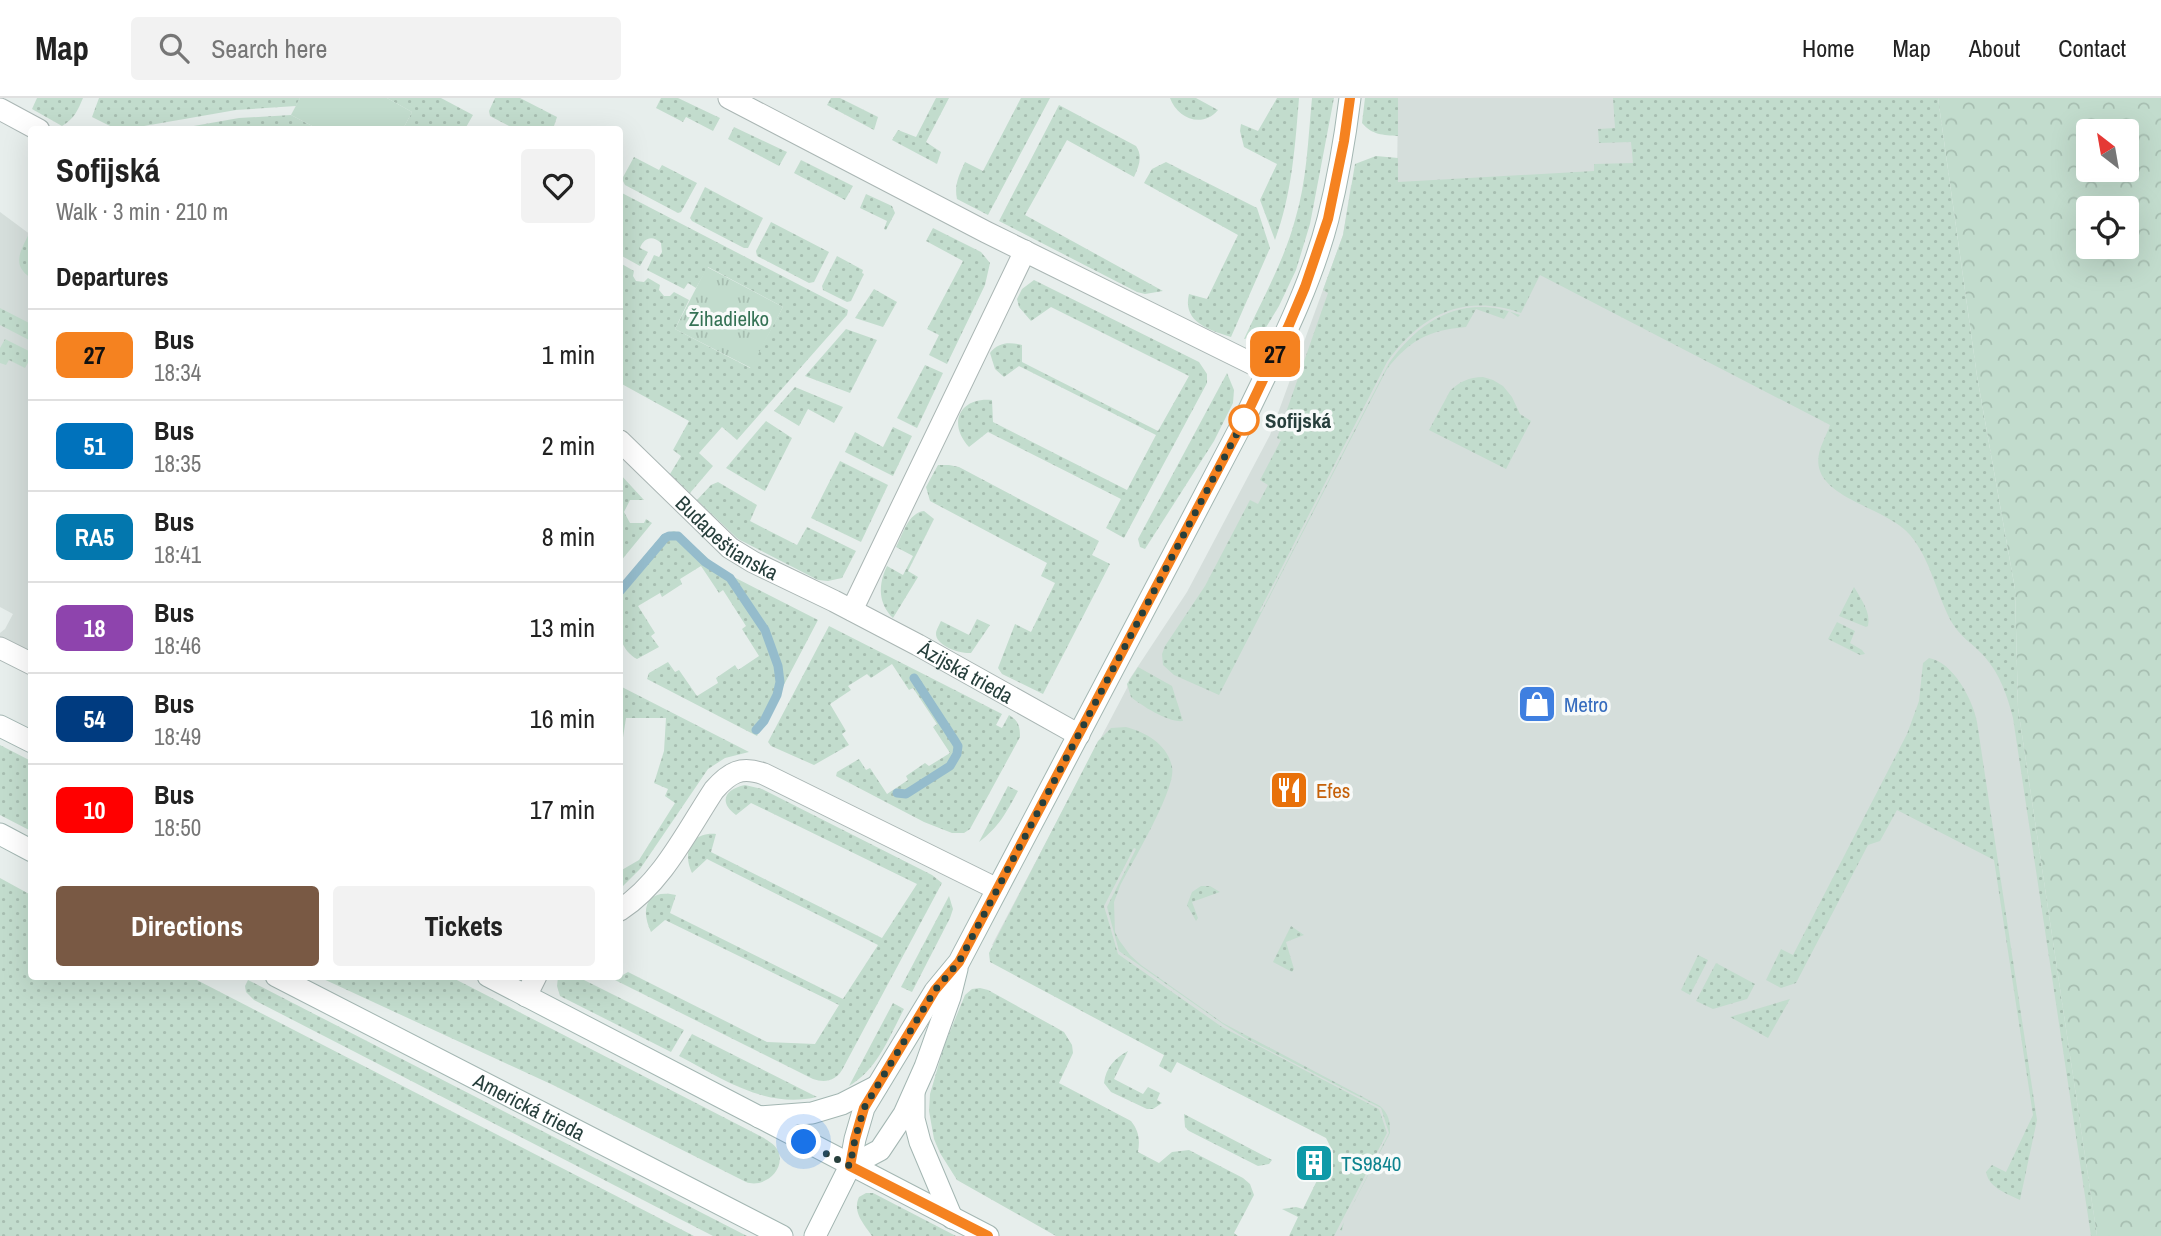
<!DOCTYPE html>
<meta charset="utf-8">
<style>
:root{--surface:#fff;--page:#f2f2f2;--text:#222;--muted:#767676;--line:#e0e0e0;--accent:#795944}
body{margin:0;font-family:"Archivo Narrow",sans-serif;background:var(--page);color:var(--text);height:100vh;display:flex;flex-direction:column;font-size:26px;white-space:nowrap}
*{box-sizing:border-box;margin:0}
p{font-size:23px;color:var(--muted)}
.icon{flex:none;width:38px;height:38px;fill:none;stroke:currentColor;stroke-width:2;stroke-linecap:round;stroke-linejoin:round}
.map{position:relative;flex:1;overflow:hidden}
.sheet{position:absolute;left:28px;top:28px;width:595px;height:854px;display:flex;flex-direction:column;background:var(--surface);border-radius:7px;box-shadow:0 7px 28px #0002}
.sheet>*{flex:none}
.badge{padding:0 14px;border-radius:10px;font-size:24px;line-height:46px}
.needle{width:46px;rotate:329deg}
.tools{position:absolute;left:2076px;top:21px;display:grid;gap:14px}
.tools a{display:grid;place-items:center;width:63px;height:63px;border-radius:7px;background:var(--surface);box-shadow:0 7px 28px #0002;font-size:35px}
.you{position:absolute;width:35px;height:35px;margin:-18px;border:5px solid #fff;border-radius:50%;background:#1a73e8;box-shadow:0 0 0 10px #1a73e833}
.map>.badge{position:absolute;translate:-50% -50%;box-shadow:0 0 0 4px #fff}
h2{padding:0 28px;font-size:26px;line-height:63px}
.round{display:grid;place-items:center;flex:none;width:74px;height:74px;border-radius:7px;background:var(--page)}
.overview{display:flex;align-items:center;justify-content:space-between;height:119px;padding:0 28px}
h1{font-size:33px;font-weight:700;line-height:52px}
.button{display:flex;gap:14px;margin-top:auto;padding:14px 28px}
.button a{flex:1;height:80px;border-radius:7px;background:var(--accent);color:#fff;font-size:28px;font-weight:700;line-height:80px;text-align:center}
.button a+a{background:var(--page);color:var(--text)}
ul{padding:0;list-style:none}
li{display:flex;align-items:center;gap:21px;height:91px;padding:0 28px;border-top:2px solid var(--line)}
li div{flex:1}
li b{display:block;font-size:26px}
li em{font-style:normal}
li .badge{min-width:77px;font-weight:700;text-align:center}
header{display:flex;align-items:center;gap:42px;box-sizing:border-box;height:98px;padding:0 35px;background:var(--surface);border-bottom:2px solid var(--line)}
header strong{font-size:33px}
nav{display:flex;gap:38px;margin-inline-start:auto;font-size:24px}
.search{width:490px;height:63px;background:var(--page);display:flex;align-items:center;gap:18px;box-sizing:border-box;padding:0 24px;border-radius:7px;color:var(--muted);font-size:26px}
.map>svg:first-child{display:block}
</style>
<header>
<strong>Map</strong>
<div class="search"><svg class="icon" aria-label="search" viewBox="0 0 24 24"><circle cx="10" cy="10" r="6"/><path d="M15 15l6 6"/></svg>Search here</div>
<nav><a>Home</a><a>Map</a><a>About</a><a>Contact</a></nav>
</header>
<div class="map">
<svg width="2161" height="1138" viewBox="0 0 2161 1138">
<defs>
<pattern id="grass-dots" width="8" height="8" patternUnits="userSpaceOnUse" patternTransform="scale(1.75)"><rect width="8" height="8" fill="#c2dccd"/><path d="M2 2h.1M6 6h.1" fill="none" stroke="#a7beb1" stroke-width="1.8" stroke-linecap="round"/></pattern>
<pattern id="forest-crowns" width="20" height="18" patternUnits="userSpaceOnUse" patternTransform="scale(1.75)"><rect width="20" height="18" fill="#c2dccd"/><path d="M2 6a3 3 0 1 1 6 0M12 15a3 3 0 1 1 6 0" fill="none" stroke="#a7beb1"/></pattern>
<pattern id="park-tufts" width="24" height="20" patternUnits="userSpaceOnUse" patternTransform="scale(1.75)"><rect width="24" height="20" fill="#c2dccd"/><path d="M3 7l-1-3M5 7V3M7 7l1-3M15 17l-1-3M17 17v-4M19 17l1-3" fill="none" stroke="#a7beb1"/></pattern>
</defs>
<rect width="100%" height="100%" fill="#e7eeec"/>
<g fill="#d5dedb">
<polygon points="1398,0 1616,0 1764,64 2013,578 2097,1138 1292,1138 1343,1029 992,847 1127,590 1129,582 1187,494 1270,337 1343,137 1351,87 1397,84"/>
<polygon points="0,114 31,137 31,554 0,539 0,535 5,531 13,516 0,509"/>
</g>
<g fill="url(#grass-dots)">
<path d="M 37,0 L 83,0 C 78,12 74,21 62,28 L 32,11 Z"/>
<polygon points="99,0 300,0 296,8 236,12 127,31 116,31 92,19"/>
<polygon points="387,0 441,0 473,17 465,31 403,31 412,14"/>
<polygon points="495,0 520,0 557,19 553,31 515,31 490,18 489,13"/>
<polygon points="661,0 678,0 720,20 713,33 686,19 683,24 656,10"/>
<polygon points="831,0 840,0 878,19 874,32 827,7"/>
<polygon points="936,0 949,0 926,44 941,54 937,66 892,42 898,32 916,39"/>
<path d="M 1021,0 L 1050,0 L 988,117 L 957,101 C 954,87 959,77 965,64 L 983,73 Z"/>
<path d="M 1170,0 L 1196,0 L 1218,12 C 1202,31 1177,20 1170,0 Z"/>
<path d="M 1277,0 L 1299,0 C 1295,49 1292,96 1275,142 L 1260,102 L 1277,66 L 1244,49 L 1240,33 L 1241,26 L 1258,33 Z"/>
<path d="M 1312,0 L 1334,0 L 1310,126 L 1296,172 L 1279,208 L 1265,231 L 1256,238 L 1244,241 C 1262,202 1284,163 1295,122 C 1307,83 1308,41 1312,0 Z"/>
<path d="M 1365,0 L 1398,0 L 1398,38 C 1383,37 1372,37 1362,25 Z"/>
<path d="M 1613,0 L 1938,0 L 1977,278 L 2015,491 L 2018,610 L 2097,1138 L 2091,1138 L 2013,620 C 2007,597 2000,576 1984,558 C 1973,546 1959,538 1951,523 C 1936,495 1931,462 1910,437 C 1889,412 1830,402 1820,373 C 1814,356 1825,342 1830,327 L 1540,177 L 1521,215 C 1463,195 1421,217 1387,264 L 1259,514 L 1261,514 L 1389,265 C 1421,220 1465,195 1520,217 L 1518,219 L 1509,213 L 1504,221 L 1476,211 L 1466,229 C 1429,232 1410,242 1387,271 L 1219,597 L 1174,577 L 1163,567 L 1162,556 L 1165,548 L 1205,488 L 1250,402 L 1258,406 L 1268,387 L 1260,382 L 1281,342 L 1277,340 L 1328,195 L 1323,192 L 1343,137 L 1355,66 L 1376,58 L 1398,60 L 1398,84 L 1594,73 L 1594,66 L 1633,65 L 1631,44 L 1599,45 L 1598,31 L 1615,30 Z"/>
<path d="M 1059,7 L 1136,48 C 1143,58 1139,68 1134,79 L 1067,42 L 1025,117 L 1163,193 L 1145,196 L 1137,194 L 999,123 Z"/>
<polygon points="291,17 318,31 171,32 239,20"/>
<polygon points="734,29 787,54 779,68 728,41"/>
<polygon points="634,59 659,72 662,67 697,85 681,114 678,115 625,87 622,81"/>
<polygon points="801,62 853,88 845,102 794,75"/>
<path d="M 1166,64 L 1257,110 L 1270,150 L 1231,239 C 1209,232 1182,224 1189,196 L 1207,201 L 1238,137 L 1144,85 L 1152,71 Z"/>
<polygon points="705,89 763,120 748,150 744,150 692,123 690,120"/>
<path d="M 620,94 L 848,212 L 847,217 L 737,342 L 722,329 L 699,355 L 713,368 L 690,395 L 670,376 L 681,358 L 673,352 L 689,323 L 620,285 L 620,165 L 634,173 L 633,178 L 636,183 L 644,184 L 648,180 L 660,187 L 659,192 L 664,198 L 670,198 L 674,194 L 689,202 L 675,231 L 750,270 L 783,209 L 708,169 L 696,190 L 688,185 L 684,191 L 647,172 L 654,157 L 659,159 L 662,154 L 661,145 C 653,137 644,139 640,150 L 648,154 L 640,168 L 620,157 Z"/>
<polygon points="866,96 892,108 895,115 886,132 884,131 887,123 860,110"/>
<polygon points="771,124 829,154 814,184 809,185 757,158 756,153"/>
<polygon points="933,130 981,154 990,165 985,187 947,266 929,257 939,237 927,231 963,163 926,143"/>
<path d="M 31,131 L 31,180 C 9,166 23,150 31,131 Z"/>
<polygon points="837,158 863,172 862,175 864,176 851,203 847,204 823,192 822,188"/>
<path d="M 1034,182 L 1199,264 L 1207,276 L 1207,285 L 1124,440 L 1106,430 L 1121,401 L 988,334 L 969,349 C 947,325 960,299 992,302 L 993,324 L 1127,392 L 1156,337 L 1019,268 L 1004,279 L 995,271 L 990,255 C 998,244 1010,244 1022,247 L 1022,264 L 1158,333 L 1189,278 L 1051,209 L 1031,223 L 1019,209 L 1017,201 L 1022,191 Z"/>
<polygon points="874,191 897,204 883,229 855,220"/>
<polygon points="0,210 31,226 31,243 0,227"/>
<polygon points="846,231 877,242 850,295 805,278"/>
<polygon points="5,241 31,254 31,261 30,261 25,270 9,262 6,267 0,265 0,250"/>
<polygon points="925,267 943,275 917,330 897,320"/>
<polygon points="1227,275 1234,292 1233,305 1214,343 1145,451 1140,449 1138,441"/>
<path d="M 1483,279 L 1493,282 L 1503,288 L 1512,299 L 1520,316 L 1531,323 L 1506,371 L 1429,332 L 1450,293 C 1459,284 1469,279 1483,279 Z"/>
<polygon points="795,289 843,309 834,325 808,311 799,328 774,313"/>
<polygon points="766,323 792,340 765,393 726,370"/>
<polygon points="893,329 912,338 893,378 845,354 855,334 883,349"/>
<polygon points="840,363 888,387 861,444 811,420"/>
<polygon points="938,367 949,367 959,369 1099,443 1092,457 1110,466 1043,596 1002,576 998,570 1015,526 1031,534 1055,485 1041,478 1047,465 930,403 926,389"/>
<polygon points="620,376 644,402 630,402 624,414 630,425 644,425 646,421 652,425 620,464"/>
<polygon points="718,384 757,407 750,423 797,447 807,429 856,453 842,480 828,483 818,482 738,441 697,402 711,387"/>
<path d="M 924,413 L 934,421 L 908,473 L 918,479 L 893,520 C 878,505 878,487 887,468 L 903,477 L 913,458 L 896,449 C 903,436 908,415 924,413 Z"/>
<path d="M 674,433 L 681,436 L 722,473 L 818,522 L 757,638 L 647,581 L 649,575 L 668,564 L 675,574 L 679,572 L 697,598 L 718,585 L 716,580 L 735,567 L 738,572 L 759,558 L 742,531 L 746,528 L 723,492 L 719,495 L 701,468 L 680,481 L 682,486 L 662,499 L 660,495 L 638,508 L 655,535 L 651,538 L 659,549 L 637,561 C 612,548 619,512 620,487 L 662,437 Z"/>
<path d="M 1854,489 C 1861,501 1871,514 1868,528 L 1866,529 L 1839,518 Z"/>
<path d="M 977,521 L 990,527 L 971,555 C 961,556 935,548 936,535 C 936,533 940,525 941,523 L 969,537 Z"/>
<polygon points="1837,524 1855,533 1850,545 1862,552 1865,556 1860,557 1828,541"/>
<path d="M 829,528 L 1002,616 L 996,627 L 1002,630 L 1009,617 C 1019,623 1020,629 1020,639 L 970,731 L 964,735 L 952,735 L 924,724 L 836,678 L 837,674 L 859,661 L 866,672 L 870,670 L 887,696 L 908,682 L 906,678 L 925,665 L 929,668 L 950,655 L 933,629 L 937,626 L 913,590 L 909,592 L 892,566 L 871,580 L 867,576 L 848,588 L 851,592 L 830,606 L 846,633 L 842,636 L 849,647 L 814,667 L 771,648 L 768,644 Z"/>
<path d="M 1929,560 C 1953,564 1973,602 1977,624 L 2037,1022 L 2020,1102 C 2006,1095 1989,1090 1986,1074 L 1992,1067 L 2006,1074 L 2033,1017 L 1994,762 L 1897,712 L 1880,743 L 1868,747 L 1796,885 L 1781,890 L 1766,882 L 1781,851 L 1793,857 L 1907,636 L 1919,603 L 1923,565 Z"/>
<path d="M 1138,569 L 1172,588 L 1183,623 C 1169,625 1142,608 1131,599 L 1127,586 Z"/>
<polygon points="620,588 749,654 725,660 708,671 640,771 620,791 620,773 639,762 675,705 665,698 668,691 654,685 664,653 666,620 626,620 620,659"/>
<path d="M 1126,629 C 1146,634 1168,647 1172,669 C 1177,690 1131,766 1120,788 L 1114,804 L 1115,834 L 1119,842 L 1130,857 L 1141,867 L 1223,925 L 1380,1008 C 1389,1016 1390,1023 1390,1035 L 1344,1124 L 1342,1133 L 1340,1132 L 1389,1035 L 1381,1010 L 1247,941 L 1223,926 L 1119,853 L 1107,809 L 1136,751 L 1134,750 L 1104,808 L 1118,856 L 1222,929 L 1379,1011 L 1387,1035 L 1334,1138 L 1289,1138 L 1298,1119 L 1282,1111 L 1296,1109 L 1303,1111 L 1332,1052 L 1326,1040 L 1177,964 L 1171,975 L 1159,968 L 1164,957 L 990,864 L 989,855 L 1098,643 L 1111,630 Z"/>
<polygon points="0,647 31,663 31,733 0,717"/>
<path d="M 745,687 L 762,691 L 932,777 L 942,785 L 842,972 C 835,983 825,985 813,981 L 609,879 L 621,878 L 628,874 L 767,944 L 815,946 L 839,907 L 665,822 L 651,834 C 640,811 646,790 676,797 L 670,815 L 843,901 L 878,847 L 707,761 L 692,775 C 682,754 691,734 716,736 L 711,754 L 882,840 L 917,786 L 751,705 L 736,717 C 718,704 725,691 745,687 Z"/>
<path d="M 1008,688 L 1018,693 C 1006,715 999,729 979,744 Z"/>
<polygon points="0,780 31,797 32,878 191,879 694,1138 0,1138"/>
<polygon points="1201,788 1210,788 1220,794 1192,804 1198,820 1196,823 1187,807 1192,794"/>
<polygon points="949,798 953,811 950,820 912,894 901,889"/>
<polygon points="1291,828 1304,837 1286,844 1294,871 1292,874 1273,864"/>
<polygon points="1698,857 1708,862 1690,897 1681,892"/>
<polygon points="1716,865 1755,886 1747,901 1713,911 1696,903"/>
<path d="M 319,879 L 451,879 L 764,1040 C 768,1043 774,1046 777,1051 C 788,1071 764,1091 746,1084 L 553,987 Z"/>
<polygon points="558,879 578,879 684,932 671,954 560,898 557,888"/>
<polygon points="248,882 747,1138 713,1138 254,902 246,894 245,888"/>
<path d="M 980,890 L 988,892 L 1064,934 L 1072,947 L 1073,955 L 1059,985 L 1131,1023 C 1139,1033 1140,1042 1138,1054 L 1159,1065 L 1172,1054 L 1189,1052 L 1243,1080 L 1250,1086 L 1254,1097 L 1234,1135 L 1238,1138 L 1056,1138 L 957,1082 L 940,1055 L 934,1041 L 929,1013 L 930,996 L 944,948 L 965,897 L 972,891 Z"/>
<polygon points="1790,901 1768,940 1730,919"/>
<path d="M 893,905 L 904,911 C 889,939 878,971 849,988 Z"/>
<path d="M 692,936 L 817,999 C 766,1011 723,981 679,958 Z"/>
<path d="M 1128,953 L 1114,981 L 1143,996 L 1148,989 L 1160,995 L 1157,1002 L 1162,1005 L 1153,1011 L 1147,1011 L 1111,994 L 1104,985 C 1106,969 1115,960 1128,953 Z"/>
<polygon points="1184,1016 1272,1062 1269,1066 1258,1068 1189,1033 1185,1029"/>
<path d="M 866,1095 L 873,1095 L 956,1138 L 872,1138 C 864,1126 852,1114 859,1099 Z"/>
</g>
<path fill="url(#forest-crowns)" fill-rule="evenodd" d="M 1938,0 L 2161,0 L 2161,1138 L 2097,1138 L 2018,610 L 2015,491 L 1977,278 ZM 2088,33 L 2126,33 L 2126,72 L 2088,72 ZM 2088,110 L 2126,110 L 2126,149 L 2088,149 Z"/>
<polygon fill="url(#park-tufts)" points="707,169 783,209 751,270 675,231"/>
<polygon fill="#c2dccd" points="300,0 387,0 412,14 403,31 318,31 291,17"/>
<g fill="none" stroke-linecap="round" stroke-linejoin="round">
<g stroke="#95bccc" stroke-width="9">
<polyline points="665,440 669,438 678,438 705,464 730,480 765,532 778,568 780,584 777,597 764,623 756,632"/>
<polyline points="620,493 665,440"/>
<polyline points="897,695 906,696 950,668 957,656 958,648 955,643 914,580"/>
</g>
<defs>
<g id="street">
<polyline points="729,0 986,134 1267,273"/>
<polyline points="0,11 39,32"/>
<path id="s1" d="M 620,343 L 730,450 L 753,464 L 834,503 L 918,547 L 1079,637"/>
<polyline points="852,512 1025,153"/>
<polyline points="0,550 32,566"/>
<path d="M 620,812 C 662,785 687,733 714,692 C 730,674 741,668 764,676 L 997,791"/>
<polyline points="526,898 536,878"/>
</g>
<g id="secondary">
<polyline points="0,628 32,644"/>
<polyline points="0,736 32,753"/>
<path id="s2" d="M 276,878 L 782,1138"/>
<path d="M 488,878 C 655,964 821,1052 988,1138"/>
<polyline points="914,996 914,1021 920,1044 952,1120"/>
<polyline points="759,1019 812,1015 842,1006 877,988"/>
<polyline points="850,1068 880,1052 904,1016 925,969 950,899 957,871"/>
<path d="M 815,1138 L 850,1068 L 855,1041 L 864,1010 L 935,893 L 959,864 L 1244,322 C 1275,257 1310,191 1328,121 C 1338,81 1345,40 1350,0"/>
</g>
</defs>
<use href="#street" stroke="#aab6b4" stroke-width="23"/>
<use href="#secondary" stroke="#a3b6b2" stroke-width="23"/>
<use href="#street" stroke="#fff" stroke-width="21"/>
<use href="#secondary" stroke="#fff" stroke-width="21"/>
</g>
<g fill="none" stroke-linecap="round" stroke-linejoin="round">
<defs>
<polyline id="line" points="988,1138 850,1068 855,1041 864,1010 935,892 959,864 1244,322 1289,227 1305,189 1328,121 1344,43 1350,0"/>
</defs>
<use href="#line" stroke="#fff" stroke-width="16"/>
<use href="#line" stroke="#f58220" stroke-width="10"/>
<polyline stroke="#273f3c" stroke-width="7" stroke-dasharray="0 12.6" points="804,1044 850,1068 855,1041 864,1010 935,892 959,864 1244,322"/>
</g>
<defs>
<symbol id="shop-square" viewBox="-11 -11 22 22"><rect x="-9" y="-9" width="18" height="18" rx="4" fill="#3f7fe0" stroke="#f7faf9"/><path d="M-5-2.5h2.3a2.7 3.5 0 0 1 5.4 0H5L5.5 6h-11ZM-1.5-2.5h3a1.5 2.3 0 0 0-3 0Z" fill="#fff"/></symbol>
<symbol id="restaurant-square" viewBox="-11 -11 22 22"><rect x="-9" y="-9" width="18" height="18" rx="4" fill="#e8710a" stroke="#f7faf9"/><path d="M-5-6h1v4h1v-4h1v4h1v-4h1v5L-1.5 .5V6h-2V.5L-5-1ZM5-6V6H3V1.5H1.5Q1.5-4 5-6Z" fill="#fff"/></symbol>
<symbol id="building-square" viewBox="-11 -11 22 22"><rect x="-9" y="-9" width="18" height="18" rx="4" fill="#0f9aa8" stroke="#f7faf9"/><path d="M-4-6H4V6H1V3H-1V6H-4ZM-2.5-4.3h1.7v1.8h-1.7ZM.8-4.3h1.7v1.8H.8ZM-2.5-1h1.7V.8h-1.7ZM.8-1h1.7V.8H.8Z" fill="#fff"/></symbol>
</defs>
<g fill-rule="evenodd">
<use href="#shop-square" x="1515" y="584" width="44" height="44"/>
<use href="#restaurant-square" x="1267" y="670" width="44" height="44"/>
<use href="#building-square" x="1292" y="1043" width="44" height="44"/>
</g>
<circle fill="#fff" stroke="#f58220" stroke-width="3.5" cx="1244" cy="322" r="14"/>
<g text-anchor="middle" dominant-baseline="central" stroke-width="7" stroke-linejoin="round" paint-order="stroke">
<g font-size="21" fill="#357255" stroke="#f7faf9">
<text x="729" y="220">Žihadielko</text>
</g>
<g font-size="21" font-weight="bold" fill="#273f3c" stroke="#f7faf9" text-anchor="start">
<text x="1265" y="322">Sofijská</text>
</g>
<g font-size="21" fill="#273f3c" stroke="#f7faf9">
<text stroke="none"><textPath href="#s1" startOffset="145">Budapeštianska</textPath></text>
<text stroke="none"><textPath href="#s1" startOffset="420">Ázijská trieda</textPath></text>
<text stroke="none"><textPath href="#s2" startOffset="285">Americká trieda</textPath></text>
</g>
<g font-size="21" fill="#366cbe" stroke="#f7faf9" text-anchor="start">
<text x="1564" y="606">Metro</text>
</g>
<g font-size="21" fill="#c56008" stroke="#f7faf9" text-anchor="start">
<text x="1316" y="692">Efes</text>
</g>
<g font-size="21" fill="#0d838f" stroke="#f7faf9" text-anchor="start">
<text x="1341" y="1065">TS9840</text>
</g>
</g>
</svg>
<div class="tools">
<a><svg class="needle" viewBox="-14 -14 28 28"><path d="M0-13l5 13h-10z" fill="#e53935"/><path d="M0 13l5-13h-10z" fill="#767676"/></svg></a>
<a><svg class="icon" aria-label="locate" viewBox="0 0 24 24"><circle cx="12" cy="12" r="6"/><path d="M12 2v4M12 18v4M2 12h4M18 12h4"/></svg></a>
</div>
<div class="you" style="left:804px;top:1044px"></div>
<b class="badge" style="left:1275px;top:256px;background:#f58220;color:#111">27</b>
<section class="sheet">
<div class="overview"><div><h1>Sofijská</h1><p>Walk · 3 min · 210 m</p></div><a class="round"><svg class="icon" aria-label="heart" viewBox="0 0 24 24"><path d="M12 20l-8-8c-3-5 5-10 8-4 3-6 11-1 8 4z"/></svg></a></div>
<h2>Departures</h2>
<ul>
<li><span class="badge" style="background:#f58220;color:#111">27</span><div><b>Bus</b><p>18:34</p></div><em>1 min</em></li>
<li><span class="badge" style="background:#0072bc;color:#fff">51</span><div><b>Bus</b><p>18:35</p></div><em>2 min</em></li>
<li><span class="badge" style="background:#0377ae;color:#fff">RA5</span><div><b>Bus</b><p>18:41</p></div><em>8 min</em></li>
<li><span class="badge" style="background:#8e44ad;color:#fff">18</span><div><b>Bus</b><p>18:46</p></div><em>13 min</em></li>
<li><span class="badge" style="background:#003b80;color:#fff">54</span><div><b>Bus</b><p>18:49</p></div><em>16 min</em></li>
<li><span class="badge" style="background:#f00;color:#fff">10</span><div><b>Bus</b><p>18:50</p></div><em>17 min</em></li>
</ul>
<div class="button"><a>Directions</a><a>Tickets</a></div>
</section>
</div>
